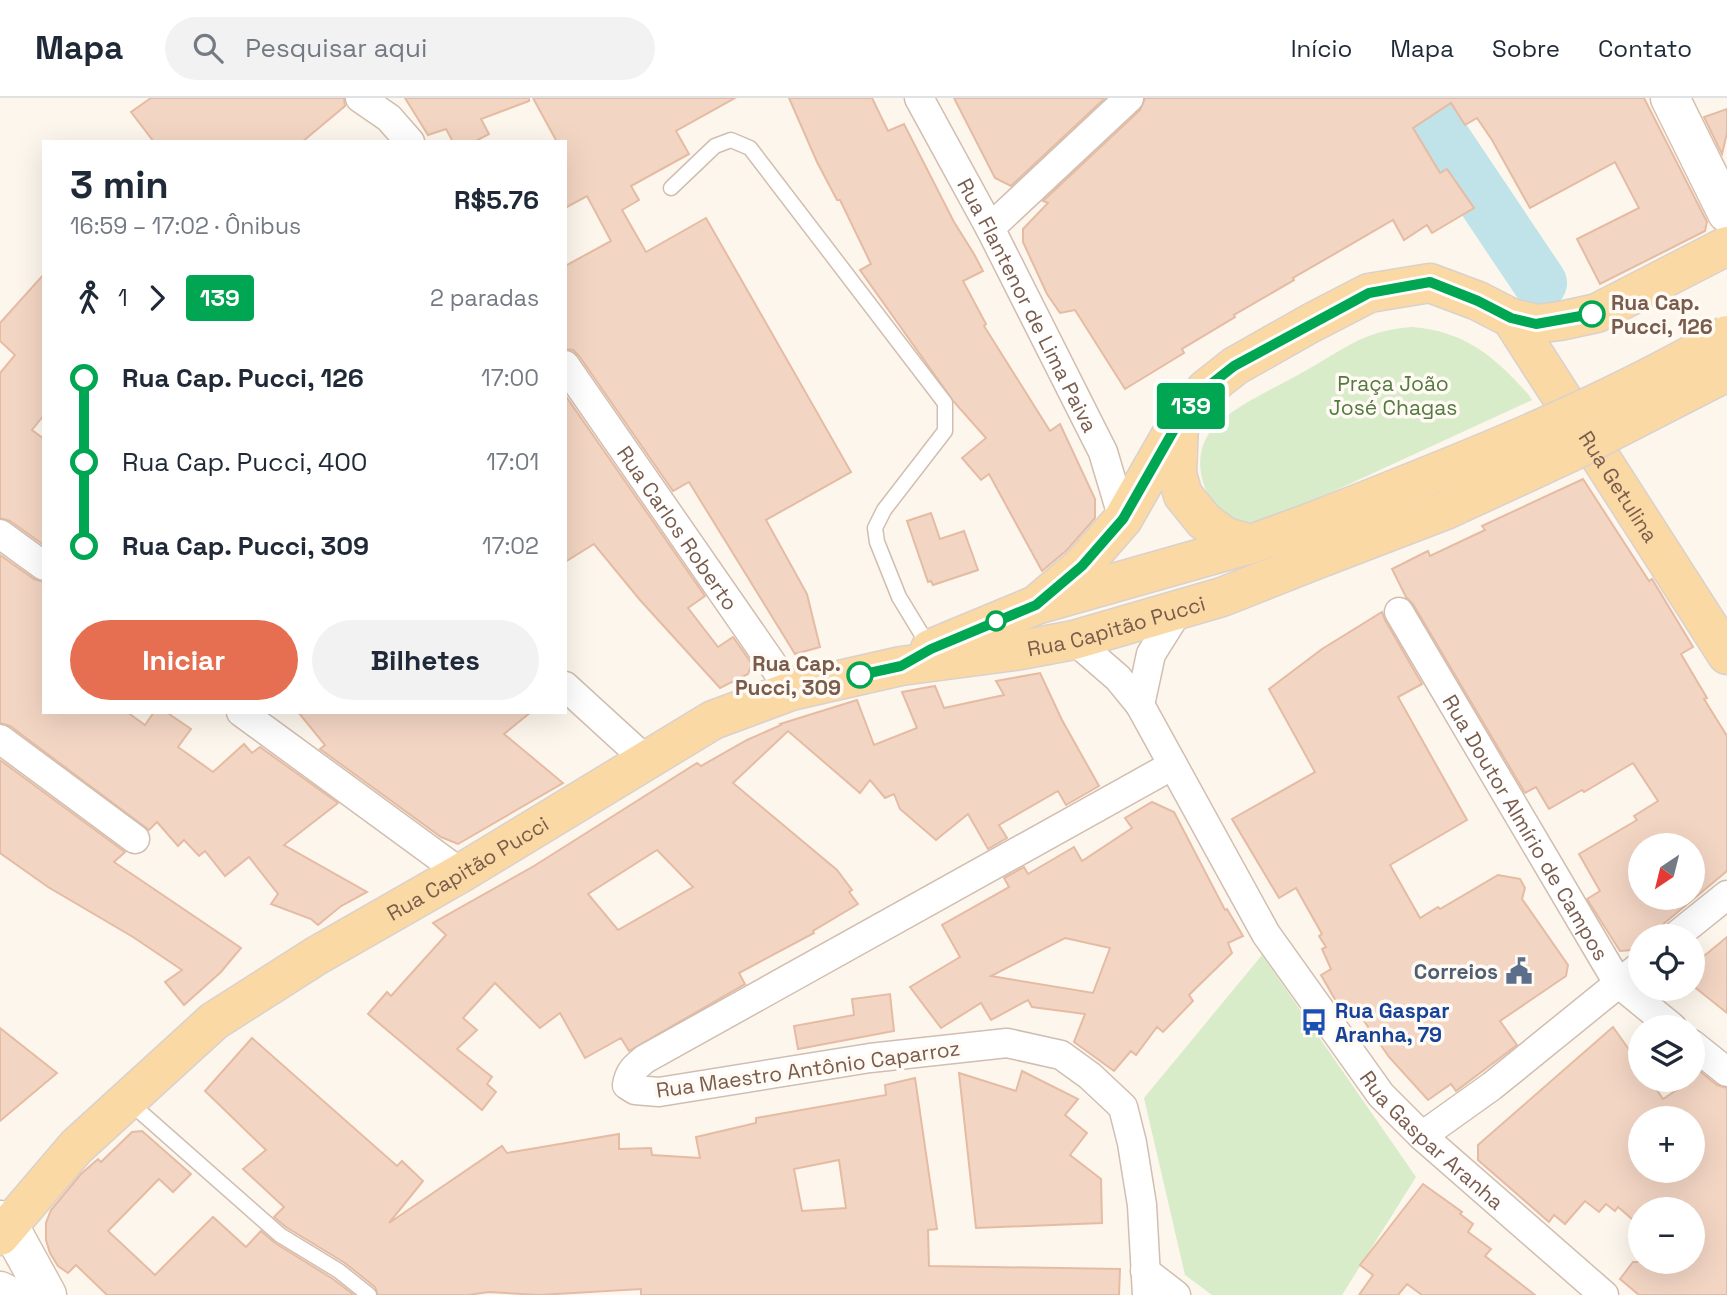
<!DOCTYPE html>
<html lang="pt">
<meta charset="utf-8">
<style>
:root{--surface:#fff;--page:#f2f2f3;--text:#1f2937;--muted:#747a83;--line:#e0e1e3;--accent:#e76f51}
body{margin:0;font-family:"Space Grotesk",sans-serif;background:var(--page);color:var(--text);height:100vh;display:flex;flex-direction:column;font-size:26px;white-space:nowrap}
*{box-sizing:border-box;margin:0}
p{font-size:23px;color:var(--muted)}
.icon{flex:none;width:38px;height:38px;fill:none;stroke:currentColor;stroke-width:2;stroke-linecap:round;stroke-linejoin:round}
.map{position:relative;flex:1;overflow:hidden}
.side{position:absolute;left:42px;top:42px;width:525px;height:574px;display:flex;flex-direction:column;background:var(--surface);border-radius:0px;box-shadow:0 7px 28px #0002}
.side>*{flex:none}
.badge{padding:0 14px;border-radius:5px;font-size:24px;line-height:46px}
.needle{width:46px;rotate:215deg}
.tools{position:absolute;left:1628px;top:735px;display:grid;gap:14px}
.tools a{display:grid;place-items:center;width:77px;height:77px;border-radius:50%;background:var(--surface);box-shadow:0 7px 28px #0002;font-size:35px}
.map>.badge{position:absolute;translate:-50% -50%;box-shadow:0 0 0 4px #fff}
.legs{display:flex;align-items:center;gap:10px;height:77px;padding:0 28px;font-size:23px}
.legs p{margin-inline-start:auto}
.headline{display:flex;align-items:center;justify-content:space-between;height:119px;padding:0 28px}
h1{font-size:38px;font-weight:600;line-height:52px}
.button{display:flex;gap:14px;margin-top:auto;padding:14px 28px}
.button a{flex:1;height:80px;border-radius:42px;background:var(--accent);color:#fff;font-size:28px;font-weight:600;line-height:80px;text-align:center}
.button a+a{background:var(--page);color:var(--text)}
ul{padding:0 28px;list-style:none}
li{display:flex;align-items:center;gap:24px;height:84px;font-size:26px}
li i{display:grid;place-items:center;width:10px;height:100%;margin:0 9px;background:currentColor}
li i::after{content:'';width:18px;height:18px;margin:-9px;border:5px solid;border-radius:50%;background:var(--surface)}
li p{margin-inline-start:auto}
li:first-child i{background:linear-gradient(#0000 50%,currentColor 0)}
li:last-child i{background:linear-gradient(currentColor 50%,#0000 0)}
header{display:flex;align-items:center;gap:42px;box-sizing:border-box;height:98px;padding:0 35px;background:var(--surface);border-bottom:2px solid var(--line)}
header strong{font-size:33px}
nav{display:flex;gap:38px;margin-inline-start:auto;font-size:24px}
.search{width:490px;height:63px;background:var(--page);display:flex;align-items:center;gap:18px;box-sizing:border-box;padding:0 24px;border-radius:38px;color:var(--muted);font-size:26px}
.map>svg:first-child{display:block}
</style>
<header>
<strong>Mapa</strong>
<div class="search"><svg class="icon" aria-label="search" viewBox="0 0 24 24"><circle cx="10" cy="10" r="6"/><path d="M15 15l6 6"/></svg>Pesquisar aqui</div>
<nav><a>Início</a><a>Mapa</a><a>Sobre</a><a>Contato</a></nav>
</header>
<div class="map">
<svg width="1727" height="1197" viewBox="0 0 1727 1197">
<rect width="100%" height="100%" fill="#fdf6ec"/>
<g fill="#d8ecc9">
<path d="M 1412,229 C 1465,233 1495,259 1529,297 L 1532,302 L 1293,412 C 1278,417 1263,425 1247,424 C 1208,420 1188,368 1208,337 C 1225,311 1278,289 1305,273 C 1325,262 1345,248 1366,239 C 1381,233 1396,230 1412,229 Z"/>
<polygon points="1262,857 1416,1079 1342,1197 1212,1197 1185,1177 1144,1000"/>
</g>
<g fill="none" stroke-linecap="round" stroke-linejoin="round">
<polyline stroke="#bfe3e8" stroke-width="54" points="1416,0 1540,185"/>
</g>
<g fill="#f3d5c3" stroke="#e6bba3" stroke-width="2" fill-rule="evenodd">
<polygon points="151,0 344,0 345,8 302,44 154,44 131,14"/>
<polygon points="405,0 529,0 529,3 481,21 489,36 474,44 453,44 446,31 428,37"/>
<polygon points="533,0 735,0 676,33 689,56 631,88 639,102 622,112 646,154 706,120 851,374 766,422 807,496 820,549 795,556 689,384 673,393 579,258 573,252 565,251 565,168 611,143 587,98 565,110 565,44 557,44"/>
<polygon points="789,0 872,0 888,33 904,26 954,124 974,156 983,173 963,183 986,226 984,228 1050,333 1060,326 1095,401 1095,420 1067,452 1042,473 989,376 981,382 962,360 986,340 954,304 860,172 871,166 840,102 837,102 817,64"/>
<polygon points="954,0 1105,0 1011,88 995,80"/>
<polygon points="1145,0 1644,0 1707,124 1705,133 1600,186 1577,141 1639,110 1615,64 1530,110 1492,42 1477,20 1465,27 1451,5 1413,30 1440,75 1447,71 1474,110 1432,135 1427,127 1404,142 1393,122 1293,180 1294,182 1234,217 1235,219 1182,251 1184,255 1125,291 1075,212 1060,215 1047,196 1023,144 1023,131 1048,105 1043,103 1140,12"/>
<polygon points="1727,11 1727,35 1722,56 1704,19"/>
<polygon points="44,176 44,317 32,332 44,341 44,447 10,423 0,420 0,275 15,257 0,243 0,225"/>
<polygon points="565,297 705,498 688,510 718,549 733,539 752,566 748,576 720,590 640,502 594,446 565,464"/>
<path d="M 1583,381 L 1649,483 L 1652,481 L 1693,549 L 1681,556 L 1707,600 L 1704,601 L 1727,638 L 1727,773 L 1649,838 L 1640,838 L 1640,846 L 1632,852 L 1620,853 L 1587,801 L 1600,793 L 1579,756 L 1637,722 L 1634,718 L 1658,703 L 1633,665 L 1584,694 L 1582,692 L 1549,711 L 1536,689 L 1525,695 L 1413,506 L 1406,499 L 1392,471 L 1428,453 L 1430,458 L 1485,432 L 1482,428 ZM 1640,747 L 1692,747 L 1692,800 L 1640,800 Z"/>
<polygon points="931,415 940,441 964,433 978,472 933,487 931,483 928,484 907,423"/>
<polygon points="0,457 34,481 44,484 44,614 127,614 145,627 154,614 166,614 191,631 178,649 213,674 244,646 252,655 260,649 338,705 284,747 367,794 341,808 318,827 311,821 271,806 278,796 249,759 225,778 205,753 199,758 184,742 178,748 157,724 149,732 10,628 0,625"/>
<polygon points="1382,514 1385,522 1422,586 1398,599 1467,722 1390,767 1420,820 1438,809 1440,811 1498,777 1520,781 1525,790 1522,801 1568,867 1566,878 1500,923 1517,947 1456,993 1451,986 1428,1002 1389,959 1355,910 1344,917 1321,877 1331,871 1322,851 1326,849 1319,838 1322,836 1296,790 1279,800 1232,721 1315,674 1269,591 1322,551"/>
<path d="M 1040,575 L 1062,622 L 1099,688 L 1066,707 L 1058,693 L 999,727 L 1007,740 L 988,751 L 968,716 L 936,742 L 900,711 L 894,696 L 885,700 L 870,682 L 860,695 L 788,633 L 733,685 L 837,772 L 852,792 L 849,794 L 858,806 L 813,833 L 814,835 L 739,875 L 745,886 L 629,953 L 621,940 L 585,960 L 560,915 L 540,930 L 495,885 L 463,920 L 477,932 L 457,951 L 492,979 L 487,986 L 496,994 L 482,1012 L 368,916 L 387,894 L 391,898 L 446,837 L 433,825 L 534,768 L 697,665 L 701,668 L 747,642 L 781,627 L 780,626 L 857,602 L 874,647 L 917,630 L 902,594 L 935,588 L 944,610 L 1004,597 L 996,583 ZM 657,752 L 693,789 L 618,832 L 588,796 Z"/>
<polygon points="298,614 531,614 504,636 563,685 458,746 441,739 320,651 325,647"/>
<polygon points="0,662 125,754 114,764 241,850 221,874 184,907 165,884 182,872 133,839 48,789 0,755"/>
<path d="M 1152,704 L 1174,714 L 1225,812 L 1227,811 L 1243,838 L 1228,845 L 1232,855 L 1189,897 L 1193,903 L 1163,934 L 1157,929 L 1136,957 L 1131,953 L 1114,973 L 1074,944 L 1085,916 L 1032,909 L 1028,902 L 991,922 L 981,905 L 941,930 L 910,889 L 960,859 L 942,827 L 1009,789 L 1004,780 L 1024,769 L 1028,776 L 1074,749 L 1082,763 L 1132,730 L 1125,720 ZM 1065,840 L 1110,850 L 1093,895 L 991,878 Z"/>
<polygon points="1727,839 1727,915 1692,887 1692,868"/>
<polygon points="890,896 894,933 798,951 794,928 854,917 852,901"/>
<path d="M 1613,929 L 1640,967 L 1640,982 L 1650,982 L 1663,1001 L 1692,982 L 1692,967 L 1717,987 L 1727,990 L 1727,1197 L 1639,1197 L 1620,1181 L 1633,1164 L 1692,1164 L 1692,1111 L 1640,1111 L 1640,1128 L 1618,1109 L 1615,1113 L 1606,1106 L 1599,1114 L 1585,1103 L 1565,1126 L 1554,1117 L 1549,1124 L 1478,1062 L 1478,1047 ZM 1640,1020 L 1692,1020 L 1692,1073 L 1640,1073 Z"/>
<polygon points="0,930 57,975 0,1023"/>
<path d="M 252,940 L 397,1068 L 402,1063 L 423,1083 L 389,1125 L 502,1048 L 507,1055 L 619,1036 L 619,1051 L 651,1050 L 652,1057 L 700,1060 L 696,1039 L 756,1025 L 756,1020 L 886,997 L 885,987 L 915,980 L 937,1131 L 928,1132 L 929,1168 L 1120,1171 L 1119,1197 L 641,1197 L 641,1191 L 539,1197 L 489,1194 L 468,1197 L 378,1197 L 375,1189 L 345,1165 L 286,1129 L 274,1119 L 284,1109 L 243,1071 L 266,1052 L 205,993 ZM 839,1062 L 846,1110 L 802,1113 L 794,1071 Z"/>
<polygon points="1022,973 1078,1001 1065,1017 1087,1035 1070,1057 1101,1081 1102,1125 976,1130 959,975 1016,993"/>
<polygon points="142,1033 191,1076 173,1094 159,1081 108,1133 155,1177 213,1119 246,1149 261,1133 275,1145 333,1181 354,1197 107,1197 76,1167 68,1175 58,1168 50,1155 46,1142 46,1125 51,1112 81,1076 98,1061 101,1064 132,1034"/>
<polygon points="1423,1086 1462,1114 1460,1116 1473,1126 1468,1134 1491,1151 1485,1158 1535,1197 1422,1197 1407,1186 1398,1197 1359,1197 1373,1177 1360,1167"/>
</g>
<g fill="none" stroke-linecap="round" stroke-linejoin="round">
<defs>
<g id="lane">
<polyline points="671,90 715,48 731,42 750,50 945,305 945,333 884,412 875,430 877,444 899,499 930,550"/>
<polyline points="128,1003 280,1137 339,1173 369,1197"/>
</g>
<g id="street">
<polyline points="360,0 389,20 410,44"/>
<path id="s1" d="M 919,0 L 990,130 L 1103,354 L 1123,421"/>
<polyline points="990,130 1129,0"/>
<path id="s2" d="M 565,267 L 791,593"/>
<polyline points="0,436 44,468"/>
<path id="s3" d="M 1399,514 L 1618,885 L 1672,929"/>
<path id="s4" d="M 1074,542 L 1118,580 L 1140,607 L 1266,836 L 1381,997 L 1422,1038 L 1604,1197"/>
<polyline points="565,588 647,663"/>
<polyline points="1140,607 1151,556 1178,513"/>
<polyline points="241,614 461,775"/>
<polyline points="0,641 135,741"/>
<polyline points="1676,838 1727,797"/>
<polyline points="1692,946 1727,974"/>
<polyline points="1422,1038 1492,988 1640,868"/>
<polyline points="1145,1173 1176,1197"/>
<path d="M 1147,1197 L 1142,1107 L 1132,1045 L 1123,1009 L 1090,978 L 1061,957 L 1007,945 L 870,960 L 659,994 L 635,992 L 627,987 C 629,974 635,969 645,961 L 1173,667"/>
</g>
<g id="secondary">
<polyline points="1670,0 1727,115"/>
<polyline points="0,1122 8,1126 47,1197"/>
<polyline points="0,1193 8,1197"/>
</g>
<g id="primary">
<path id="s5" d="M 1511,220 L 1727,557"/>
<polyline points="1179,325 1177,376 1183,397 1204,423 1226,439 1251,446"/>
<polyline points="1036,507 1082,468 1123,421 1179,323 1206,291 1235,268 1311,225 1369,195 1430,185 1478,203 1511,220 1536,226 1560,223 1597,215 1727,148"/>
<polyline points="930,551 1036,507 1251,446 1309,425"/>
<path id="s6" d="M 0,1138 L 76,1049 L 214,923 L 316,858 L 461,775 L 713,622 L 791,593 L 901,568 L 1015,553 L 1074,542 L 1222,499 L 1323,459"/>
</g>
</defs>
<use href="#lane" stroke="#d1beb0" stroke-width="17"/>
<use href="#street" stroke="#d1beb0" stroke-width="31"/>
<use href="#secondary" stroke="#d6c0b0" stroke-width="41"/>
<use href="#primary" stroke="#dad1cd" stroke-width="41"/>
<use href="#lane" stroke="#fff" stroke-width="14"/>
<use href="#street" stroke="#fff" stroke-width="28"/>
<use href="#secondary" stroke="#fff" stroke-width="38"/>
<use href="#primary" stroke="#fbd9a5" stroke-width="38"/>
<defs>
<g id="primary-bridge">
<path d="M 1309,425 C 1451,369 1595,314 1727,237"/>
<polyline points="1323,459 1448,411 1569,355 1727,274"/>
</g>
</defs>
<use href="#primary-bridge" stroke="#dad1cd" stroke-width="41" stroke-linecap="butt"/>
<use href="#primary-bridge" stroke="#fbd9a5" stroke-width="38"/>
</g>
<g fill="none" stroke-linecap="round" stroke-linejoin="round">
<defs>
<polyline id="line-1" points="860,577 901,568 931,551 1036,507 1082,468 1123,421 1179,323 1206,290 1234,268 1369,195 1430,184 1478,203 1511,220 1536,226 1592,216"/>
</defs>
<use href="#line-1" stroke="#fff" stroke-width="16"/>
<use href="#line-1" stroke="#00a651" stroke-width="10"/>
</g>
<defs>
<symbol id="civic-bare" viewBox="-9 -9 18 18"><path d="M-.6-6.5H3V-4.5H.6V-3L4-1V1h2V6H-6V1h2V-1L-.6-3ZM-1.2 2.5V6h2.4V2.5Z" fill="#5c6f8a" stroke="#fffaf3" stroke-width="2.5" paint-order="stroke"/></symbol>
<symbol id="bus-bare" viewBox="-9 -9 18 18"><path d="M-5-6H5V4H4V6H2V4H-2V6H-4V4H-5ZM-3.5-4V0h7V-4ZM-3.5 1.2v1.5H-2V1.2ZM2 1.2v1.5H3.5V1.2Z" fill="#1a4fb4" stroke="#fffaf3" stroke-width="2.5" paint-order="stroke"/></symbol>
</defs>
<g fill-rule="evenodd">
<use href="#civic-bare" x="1500" y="854" width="38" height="38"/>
<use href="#bus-bare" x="1295" y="905" width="38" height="38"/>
</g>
<g fill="#fff" stroke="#00a651" stroke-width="3.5">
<circle cx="1592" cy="216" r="12"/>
<circle cx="996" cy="523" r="9"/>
<circle cx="860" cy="577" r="12"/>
</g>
<g text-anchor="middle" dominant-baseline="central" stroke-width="7" stroke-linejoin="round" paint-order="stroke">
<g font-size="21" font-weight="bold" fill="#7a5c4d" stroke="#fffaf3" text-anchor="start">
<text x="1611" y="204">Rua Cap.<tspan x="1611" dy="24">Pucci, 126</tspan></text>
<text x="841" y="565" text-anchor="end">Rua Cap.<tspan x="841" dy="24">Pucci, 309</tspan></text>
</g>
<g font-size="21" fill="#7a5c4d" stroke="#fffaf3">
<text stroke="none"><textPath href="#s1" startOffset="234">Rua Flantenor de Lima Paiva</textPath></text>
<text stroke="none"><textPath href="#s5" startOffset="200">Rua Getulina</textPath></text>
<text stroke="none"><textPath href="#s2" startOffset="198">Rua Carlos Roberto</textPath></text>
<text stroke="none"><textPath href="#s6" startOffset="1302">Rua Capitão Pucci</textPath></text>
<text stroke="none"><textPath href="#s3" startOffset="250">Rua Doutor Almírio de Campos</textPath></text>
<text stroke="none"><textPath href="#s6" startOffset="600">Rua Capitão Pucci</textPath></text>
<text transform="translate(808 971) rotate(-8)">Rua Maestro Antônio Caparroz</text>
<text stroke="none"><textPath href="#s4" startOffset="620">Rua Gaspar Aranha</textPath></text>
</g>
<g font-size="21" fill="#537a41" stroke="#fffaf3">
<text x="1393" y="285">Praça João<tspan x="1393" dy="24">José Chagas</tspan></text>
</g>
<g font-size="21" font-weight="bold" fill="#4e5e75" stroke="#fffaf3" text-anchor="end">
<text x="1498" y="873">Correios</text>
</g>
<g font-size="21" font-weight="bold" fill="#164399" stroke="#fffaf3" text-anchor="start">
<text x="1335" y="912">Rua Gaspar<tspan x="1335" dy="24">Aranha, 79</tspan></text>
</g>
</g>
</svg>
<div class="tools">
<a><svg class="needle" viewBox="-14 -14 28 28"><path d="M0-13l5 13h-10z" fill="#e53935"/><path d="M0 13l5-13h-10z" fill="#747a83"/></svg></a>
<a><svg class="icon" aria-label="locate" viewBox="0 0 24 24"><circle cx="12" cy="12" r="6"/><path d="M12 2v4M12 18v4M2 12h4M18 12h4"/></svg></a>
<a><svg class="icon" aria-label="layers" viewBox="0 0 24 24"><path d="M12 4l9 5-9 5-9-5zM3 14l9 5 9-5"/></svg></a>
<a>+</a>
<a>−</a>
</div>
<b class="badge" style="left:1191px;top:308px;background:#00a651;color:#fff">139</b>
<section class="side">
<div class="headline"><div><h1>3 min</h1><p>16:59 – 17:02 · Ônibus</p></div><b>R$5.76</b></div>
<div class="legs"><svg class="icon" aria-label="walk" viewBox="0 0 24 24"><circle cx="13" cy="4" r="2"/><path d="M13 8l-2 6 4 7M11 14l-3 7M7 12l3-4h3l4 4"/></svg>1<svg class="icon" aria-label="forward" viewBox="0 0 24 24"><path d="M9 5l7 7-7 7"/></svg><b class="badge" style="background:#00a651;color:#fff">139</b><p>2 paradas</p></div>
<ul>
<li><i style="color:#00a651"></i><b>Rua Cap. Pucci, 126</b><p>17:00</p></li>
<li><i style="color:#00a651"></i><span>Rua Cap. Pucci, 400</span><p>17:01</p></li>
<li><i style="color:#00a651"></i><b>Rua Cap. Pucci, 309</b><p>17:02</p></li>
</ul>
<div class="button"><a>Iniciar</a><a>Bilhetes</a></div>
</section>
</div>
